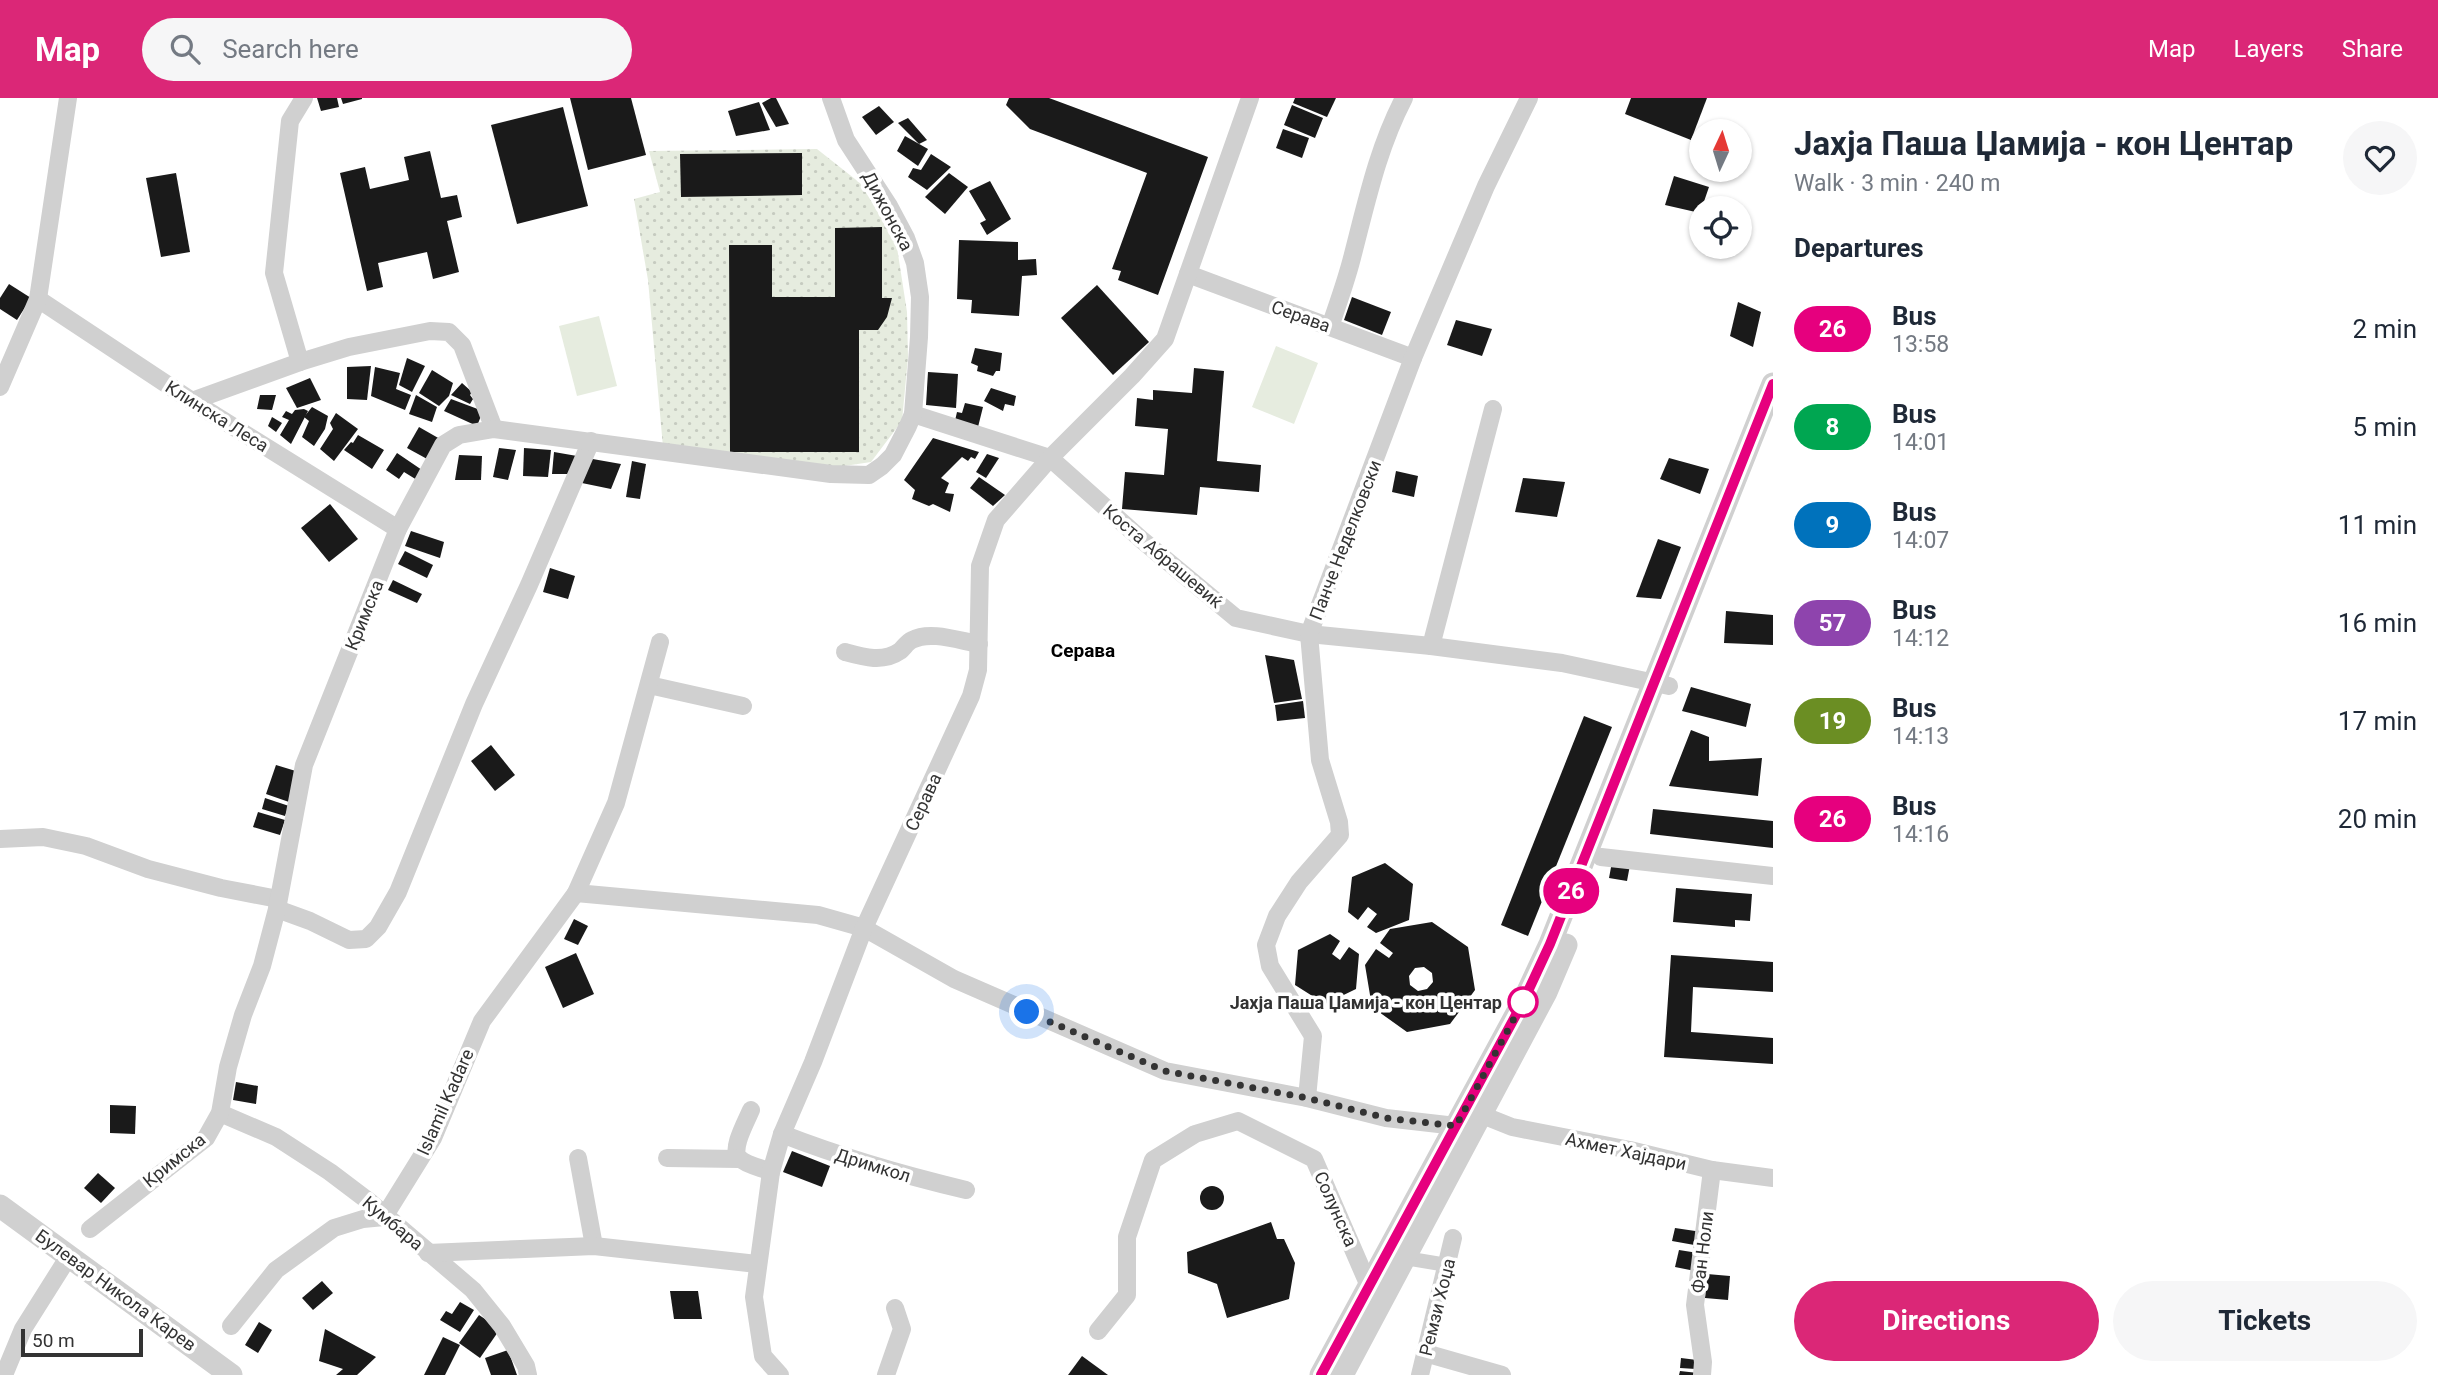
<!DOCTYPE html>
<meta charset="utf-8">
<style>
:root{--surface:#fff;--page:#f6f6f7;--text:#1f2937;--muted:#747a83;--accent:#db2777}
body{margin:0;font-family:Roboto,sans-serif;background:var(--page);color:var(--text);height:100vh;display:flex;flex-direction:column;font-size:26px;white-space:nowrap}
*{box-sizing:border-box;margin:0}
p{font-size:23px;color:var(--muted)}
.icon{flex:none;width:38px;height:38px;fill:none;stroke:currentColor;stroke-width:2;stroke-linecap:round;stroke-linejoin:round}
.map{position:relative;flex:1;overflow:hidden}
.details{display:flex;flex-direction:column;background:var(--surface);width:665px}
.details>*{flex:none}
.badge{padding:0 14px;border-radius:23px;font-size:24px;line-height:46px}
.needle{width:46px;rotate:4deg}
.controls{position:absolute;left:1689px;top:21px;display:grid;gap:14px}
.controls a{display:grid;place-items:center;width:63px;height:63px;border-radius:50%;background:var(--surface);box-shadow:0 2px 5px #0004;font-size:35px}
.scale{position:absolute;left:21px;bottom:18px;width:122px;box-sizing:border-box;padding-left:7px;border:4px solid #333;border-top:0;font-size:19px;line-height:24px;white-space:nowrap;color:#333;-webkit-text-stroke:5px #fff;paint-order:stroke}
.you{position:absolute;width:35px;height:35px;margin:-18px;border:5px solid #fff;border-radius:50%;background:#1a73e8;box-shadow:0 0 0 10px #1a73e833}
.map>.badge{position:absolute;translate:-50% -50%;box-shadow:0 0 0 4px #fff}
h2{padding:0 21px;font-size:26px;line-height:63px}
.round{display:grid;place-items:center;flex:none;width:74px;height:74px;border-radius:37px;background:var(--page)}
.headline{display:flex;align-items:center;justify-content:space-between;height:119px;padding:0 21px}
h1{font-size:33px;font-weight:700;line-height:52px}
.cta{display:flex;gap:14px;margin-top:auto;padding:14px 21px}
.cta a{flex:1;height:80px;border-radius:42px;background:var(--accent);color:#fff;font-size:28px;font-weight:700;line-height:80px;text-align:center}
.cta a+a{background:var(--page);color:var(--text)}
ul{padding:0;list-style:none}
li{display:flex;align-items:center;gap:21px;height:98px;padding:0 21px}
li div{flex:1}
li b{display:block;font-size:26px}
li em{font-style:normal}
li .badge{min-width:77px;font-weight:700;text-align:center}
header{display:flex;align-items:center;gap:42px;box-sizing:border-box;height:98px;padding:0 35px;background:var(--accent);color:#fff}
header strong{font-size:33px}
nav{display:flex;gap:38px;margin-inline-start:auto;font-size:24px}
.search{width:490px;height:63px;background:var(--page);display:flex;align-items:center;gap:18px;box-sizing:border-box;padding:0 24px;border-radius:38px;color:var(--muted);font-size:26px}
main{display:flex;flex:1;min-height:0}
.map>svg:first-child{display:block}
</style>
<header>
<strong>Map</strong>
<div class="search"><svg class="icon" aria-label="search" viewBox="0 0 24 24"><circle cx="10" cy="10" r="6"/><path d="M15 15l6 6"/></svg>Search here</div>
<nav><a>Map</a><a>Layers</a><a>Share</a></nav>
</header>
<main>
<div class="map">
<svg width="1773" height="1277" viewBox="0 0 1773 1277">
<defs>
<pattern id="grass-dots" width="8" height="8" patternUnits="userSpaceOnUse" patternTransform="scale(1.75)"><rect width="8" height="8" fill="#e6ecdf"/><path d="M2 2h.1M6 6h.1" fill="none" stroke="#c6cbc0" stroke-width="1.8" stroke-linecap="round"/></pattern>
</defs>
<rect width="100%" height="100%" fill="#fff"/>
<polygon fill="url(#grass-dots)" points="817,51 860,85 896,143 907,214 908,259 902,323 871,364 831,370 663,349 648,182 634,101 660,94 649,53"/>
<g fill="#e6ecdf">
<polygon points="599,218 617,288 577,298 559,228"/>
<polygon points="1276,248 1318,265 1294,326 1252,309"/>
</g>
<g fill="#1a1a1a" fill-rule="evenodd">
<polygon points="317,0 337,0 339,9 321,13"/>
<polygon points="341,0 362,0 362,1 343,6"/>
<polygon points="570,0 631,0 646,57 588,72"/>
<polygon points="771,0 776,0 789,26 776,29 762,5"/>
<polygon points="1009,0 1049,0 1208,59 1158,197 1118,182 1121,173 1112,171 1147,75 1030,31 1006,7"/>
<polygon points="1295,0 1336,0 1327,19 1293,5"/>
<polygon points="1631,0 1707,0 1691,42 1625,16"/>
<polygon points="759,4 770,32 736,38 728,13"/>
<polygon points="1292,7 1323,20 1315,40 1284,27"/>
<polygon points="879,8 894,24 876,37 862,19"/>
<polygon points="563,9 588,108 517,126 491,27"/>
<polygon points="908,20 927,42 919,46 898,25"/>
<polygon points="1283,31 1309,40 1302,60 1276,50"/>
<polygon points="905,38 928,51 918,68 897,53"/>
<polygon points="430,53 441,100 457,97 462,119 447,123 459,174 433,181 427,154 378,165 383,189 367,193 340,75 365,69 370,91 409,82 404,59"/>
<polygon points="802,55 802,97 681,99 680,56"/>
<polygon points="931,56 951,69 927,92 908,79 913,70 921,72"/>
<polygon points="176,75 190,154 161,159 146,80"/>
<polygon points="949,75 968,89 945,116 925,99"/>
<polygon points="1674,78 1709,89 1700,115 1665,107"/>
<polygon points="990,83 1011,121 987,137 980,125 986,122 969,93"/>
<polygon points="882,129 882,200 892,200 887,219 878,232 859,232 859,354 730,354 729,147 772,147 772,199 835,199 835,130"/>
<polygon points="959,142 1018,144 1018,162 1036,161 1037,177 1022,178 1019,218 971,215 972,202 957,201"/>
<polygon points="9,186 31,200 17,222 0,211 0,200"/>
<polygon points="1097,187 1149,244 1113,277 1061,220"/>
<polygon points="1352,199 1391,214 1382,237 1344,222"/>
<polygon points="1738,204 1761,214 1753,249 1730,238"/>
<polygon points="1456,222 1492,231 1482,258 1447,247"/>
<polygon points="975,250 1002,255 1000,273 996,273 993,278 977,273 978,268 971,265"/>
<polygon points="407,260 425,268 412,294 399,287"/>
<polygon points="371,268 367,302 347,301 347,269"/>
<polygon points="375,269 400,275 396,291 411,297 405,312 371,298"/>
<polygon points="1194,270 1224,273 1217,363 1261,367 1259,394 1200,389 1197,417 1122,411 1125,374 1164,377 1168,331 1135,328 1137,300 1153,302 1153,292 1192,295"/>
<polygon points="432,272 453,285 449,298 439,308 419,295"/>
<polygon points="928,274 958,276 956,310 926,307"/>
<polygon points="310,280 321,302 297,310 286,290"/>
<polygon points="462,285 472,294 470,297 473,301 470,306 451,297"/>
<polygon points="991,290 1016,298 1014,308 1005,306 1003,313 984,303"/>
<polygon points="260,297 276,297 272,312 257,311"/>
<polygon points="416,297 437,309 432,324 409,316"/>
<polygon points="451,301 483,313 477,328 444,313"/>
<polygon points="965,305 983,309 977,333 954,327 957,314 962,315"/>
<polygon points="312,309 328,318 325,331 314,348 302,339 309,323 304,319"/>
<polygon points="304,311 308,313 291,346 280,337 289,322 282,319 286,313 292,316 295,312"/>
<polygon points="336,315 358,331 334,363 320,351 333,331 330,325"/>
<polygon points="272,319 282,325 276,334 268,328"/>
<polygon points="419,329 440,341 429,362 407,350"/>
<polygon points="358,337 384,352 372,371 344,352 351,344 353,345"/>
<polygon points="933,340 979,354 975,361 971,359 968,363 962,359 941,380 949,385 945,395 954,396 950,414 933,406 929,408 912,401 915,392 904,382"/>
<polygon points="499,350 516,352 508,382 493,379"/>
<polygon points="524,350 551,352 548,379 523,378"/>
<polygon points="554,354 577,358 569,376 552,376"/>
<polygon points="397,355 422,372 417,382 404,374 399,381 386,372"/>
<polygon points="987,356 999,360 986,380 976,374"/>
<polygon points="459,357 482,358 481,382 455,382"/>
<polygon points="587,360 621,366 611,391 577,384"/>
<polygon points="1669,360 1709,371 1700,396 1660,381"/>
<polygon points="632,363 646,366 640,401 626,399"/>
<polygon points="1396,373 1418,378 1414,399 1392,394"/>
<polygon points="979,379 1005,397 993,408 970,390"/>
<polygon points="1523,380 1565,384 1557,419 1515,414"/>
<polygon points="330,406 358,441 329,464 301,430"/>
<polygon points="411,433 444,444 440,460 405,448"/>
<polygon points="1658,441 1681,449 1661,501 1636,499"/>
<polygon points="405,453 433,467 427,480 398,466"/>
<polygon points="550,470 575,478 568,501 543,494"/>
<polygon points="393,482 422,496 417,505 388,492"/>
<polygon points="1726,513 1773,517 1773,547 1724,545"/>
<polygon points="1265,557 1294,562 1302,601 1274,605"/>
<polygon points="1691,589 1751,606 1746,629 1682,613"/>
<polygon points="1303,603 1305,620 1277,623 1275,607"/>
<polygon points="1584,618 1612,629 1528,838 1501,827"/>
<polygon points="1691,632 1709,639 1709,663 1762,660 1758,698 1669,688"/>
<polygon points="491,647 515,677 495,693 471,663"/>
<polygon points="276,667 299,674 289,704 266,696"/>
<polygon points="265,700 289,708 285,718 262,711"/>
<polygon points="1653,711 1773,723 1773,750 1650,736"/>
<polygon points="258,714 285,722 280,737 253,729"/>
<polygon points="1612,764 1630,767 1627,783 1609,780"/>
<polygon points="1385,765 1413,786 1409,822 1376,835 1367,829 1377,816 1368,809 1358,822 1348,814 1352,779"/>
<polygon points="1676,790 1752,796 1750,823 1735,822 1735,829 1673,824"/>
<polygon points="574,821 588,828 578,847 564,841"/>
<path d="M 1432,824 L 1468,849 L 1475,892 L 1464,907 L 1452,899 L 1447,905 L 1459,914 L 1450,926 L 1407,934 L 1372,909 L 1365,867 L 1376,851 L 1389,860 L 1393,855 L 1380,845 L 1390,831 ZM 1424,869 L 1432,875 L 1433,884 L 1427,891 L 1418,893 L 1410,887 L 1409,878 L 1415,870 Z"/>
<polygon points="1330,836 1340,843 1332,856 1340,862 1349,849 1359,856 1356,891 1325,906 1295,887 1298,852"/>
<polygon points="576,855 594,896 563,910 545,869"/>
<polygon points="1671,857 1773,864 1773,894 1693,889 1691,934 1773,940 1773,966 1664,959"/>
<polygon points="236,984 258,988 256,1006 233,1002"/>
<polygon points="110,1007 136,1008 135,1036 110,1035"/>
<polygon points="792,1053 830,1068 822,1089 783,1074"/>
<polygon points="98,1075 115,1090 101,1105 84,1090"/>
<circle cx="1212" cy="1100" r="12"/>
<polygon points="1271,1124 1277,1141 1284,1141 1295,1165 1289,1201 1227,1220 1217,1186 1188,1175 1187,1154"/>
<polygon points="1675,1130 1702,1134 1700,1148 1672,1143"/>
<polygon points="1679,1152 1698,1155 1695,1173 1675,1169"/>
<polygon points="1707,1176 1730,1178 1728,1202 1705,1200"/>
<polygon points="322,1183 333,1195 313,1212 302,1200"/>
<polygon points="670,1193 698,1193 702,1221 674,1221"/>
<polygon points="460,1204 474,1212 460,1234 440,1222 446,1213 452,1216"/>
<polygon points="479,1217 500,1231 480,1260 459,1245"/>
<polygon points="259,1224 272,1232 258,1255 245,1247"/>
<polygon points="325,1231 376,1259 357,1277 336,1277 343,1271 319,1263"/>
<polygon points="443,1239 460,1247 445,1277 424,1277"/>
<polygon points="508,1252 517,1277 491,1277 485,1260"/>
<polygon points="1082,1258 1108,1277 1068,1277"/>
<polygon points="1681,1260 1697,1262 1696,1271 1680,1270"/>
<polygon points="1680,1273 1698,1275 1697,1277 1679,1277"/>
</g>
<g fill="none" stroke-linecap="round" stroke-linejoin="round">
<polyline stroke="#d0d0d0" stroke-width="14" points="1405,1160 1447,1167"/>
<g stroke="#d0d0d0" stroke-width="18">
<polyline points="304,0 290,23 274,175 300,264 349,249 430,233 449,234 462,247 494,331"/>
<polyline points="1188,176 1413,260"/>
<polyline points="38,201 192,303 398,431"/>
<path d="M 1330,229 C 1338,205 1347,181 1353,156 C 1367,102 1378,50 1404,0"/>
<polyline points="0,289 38,201 68,0"/>
<polyline points="192,303 300,264"/>
<polyline points="913,316 1050,360 1142,442 1236,520 1309,536 1431,548 1562,565 1669,588"/>
<polyline points="1431,548 1493,311"/>
<path d="M 845,554 C 863,559 883,565 900,553 C 904,550 907,544 912,542 C 930,532 960,543 979,546"/>
<polyline points="649,587 743,608"/>
<polyline points="0,741 43,739 86,748 148,771 221,790 278,801"/>
<polyline points="1601,759 1773,778"/>
<polyline points="576,795 818,817 864,830 954,881 1165,973 1307,1000 1386,1020 1456,1028"/>
<polyline points="277,811 310,823 349,842 366,841 378,829 398,794 474,606 529,487 591,343"/>
<polyline points="1307,1000 1313,938 1270,868 1266,847 1277,818 1299,784 1340,737 1339,724 1320,662 1309,536 1413,260 1486,88 1529,0"/>
<path d="M 751,1012 C 747,1022 730,1052 739,1060 C 746,1067 762,1070 771,1074"/>
<polyline points="220,1015 276,1039 330,1074 371,1105 473,1192 502,1228 526,1268 528,1277"/>
<polyline points="1482,1017 1512,1029 1630,1052 1712,1072 1773,1080"/>
<path d="M 782,1036 C 841,1059 903,1077 966,1092"/>
<polyline points="578,1060 594,1148"/>
<polyline points="667,1060 739,1061"/>
<polyline points="384,1119 433,1040 482,923 576,795 616,705 660,544"/>
<polyline points="90,1131 206,1040 220,1015 228,969 243,917 262,868 277,811 304,667 398,431 443,347 459,337 494,331 831,376 869,377 882,368 893,357 908,328 913,316 919,239 920,199 915,165 906,140 889,108 846,42 831,0"/>
<polyline points="428,1155 594,1148 757,1166"/>
<polyline points="231,1228 276,1172 334,1130 363,1121 384,1119"/>
<polyline points="1098,1233 1127,1197 1127,1139 1153,1062 1195,1036 1238,1023 1314,1061 1369,1188"/>
<polyline points="1425,1255 1502,1277"/>
<polyline points="4,1277 23,1231 69,1158"/>
<polyline points="780,1277 763,1258 754,1199 771,1074 782,1036 813,964 864,830 971,598 978,572 980,468 996,422 1050,360 1132,278 1165,241 1250,0"/>
<polyline points="886,1277 902,1231 895,1210"/>
<polyline points="1420,1277 1453,1140"/>
<polyline points="1702,1277 1703,1264 1695,1207 1712,1072"/>
</g>
<g stroke="#d0d0d0" stroke-width="23">
<polyline points="0,1108 231,1277"/>
<polyline points="1321,1277 1523,904 1550,846 1773,286"/>
<polyline points="1342,1277 1546,894 1566,847"/>
</g>
</g>
<g fill="none" stroke-linecap="round" stroke-linejoin="round">
<defs>
<polyline id="line" points="1321,1277 1523,904 1550,846 1773,286"/>
</defs>
<use href="#line" stroke="#fff" stroke-width="16"/>
<use href="#line" stroke="#e6007e" stroke-width="10"/>
<polyline stroke="#333" stroke-width="7" stroke-dasharray="0 12.6" points="1027,914 1165,973 1307,1000 1386,1020 1456,1028 1523,904"/>
</g>
<circle fill="#fff" stroke="#e6007e" stroke-width="3.5" cx="1523" cy="904" r="14"/>
<g text-anchor="middle" dominant-baseline="central" stroke-width="7" stroke-linejoin="round" paint-order="stroke">
<g font-size="18" fill="#333" stroke="#fff">
<text transform="translate(888 113) rotate(62)">Дижонска</text>
<text transform="translate(1301 218) rotate(20)">Серава</text>
<text transform="translate(217 318) rotate(32)">Клинска Леса</text>
<text transform="translate(1345 442) rotate(-69)">Панче Неделковски</text>
<text transform="translate(1163 458) rotate(40)">Коста Абрашевиќ</text>
<text transform="translate(364 517) rotate(-68)">Кримска</text>
<text transform="translate(923 704) rotate(-65)">Серава</text>
<text transform="translate(445 1004) rotate(-66)">Islamil Kadare</text>
<text transform="translate(1626 1053) rotate(12)">Ахмет Хајдари</text>
<text transform="translate(174 1062) rotate(-39)">Кримска</text>
<text transform="translate(873 1067) rotate(17)">Дримкол</text>
<text transform="translate(1336 1111) rotate(66)">Солунска</text>
<text transform="translate(393 1125) rotate(40)">Кумбара</text>
<text transform="translate(1702 1154) rotate(-83)">Фан Ноли</text>
<text transform="translate(116 1192) rotate(36)">Булевар Никола Карев</text>
<text transform="translate(1437 1209) rotate(-76)">Ремзи Хоџа</text>
</g>
<g font-size="18" font-weight="bold" fill="#333" stroke="#fff" text-anchor="end">
<text x="1502" y="904">Јахја Паша Џамија - кон Центар</text>
</g>
<g font-size="19" font-weight="bold" fill="#000" stroke="#fff">
<text x="1083" y="552">Серава</text>
</g>
</g>
</svg>
<div class="controls">
<a><svg class="needle" viewBox="-14 -14 28 28"><path d="M0-13l5 13h-10z" fill="#e53935"/><path d="M0 13l5-13h-10z" fill="#747a83"/></svg></a>
<a><svg class="icon" aria-label="locate" viewBox="0 0 24 24"><circle cx="12" cy="12" r="6"/><path d="M12 2v4M12 18v4M2 12h4M18 12h4"/></svg></a>
</div>
<div class="scale">50 m</div>
<div class="you" style="left:1027px;top:914px"></div>
<b class="badge" style="left:1571px;top:793px;background:#e6007e;color:#fff">26</b>
</div>
<section class="details">
<div class="headline"><div><h1>Јахја Паша Џамија - кон Центар</h1><p>Walk · 3 min · 240 m</p></div><a class="round"><svg class="icon" aria-label="heart" viewBox="0 0 24 24"><path d="M12 20l-8-8c-3-5 5-10 8-4 3-6 11-1 8 4z"/></svg></a></div>
<h2>Departures</h2>
<ul>
<li><span class="badge" style="background:#e6007e;color:#fff">26</span><div><b>Bus</b><p>13:58</p></div><em>2 min</em></li>
<li><span class="badge" style="background:#00a651;color:#fff">8</span><div><b>Bus</b><p>14:01</p></div><em>5 min</em></li>
<li><span class="badge" style="background:#0072bc;color:#fff">9</span><div><b>Bus</b><p>14:07</p></div><em>11 min</em></li>
<li><span class="badge" style="background:#8e44ad;color:#fff">57</span><div><b>Bus</b><p>14:12</p></div><em>16 min</em></li>
<li><span class="badge" style="background:#6b8e23;color:#fff">19</span><div><b>Bus</b><p>14:13</p></div><em>17 min</em></li>
<li><span class="badge" style="background:#e6007e;color:#fff">26</span><div><b>Bus</b><p>14:16</p></div><em>20 min</em></li>
</ul>
<div class="cta"><a>Directions</a><a>Tickets</a></div>
</section>
</main>
